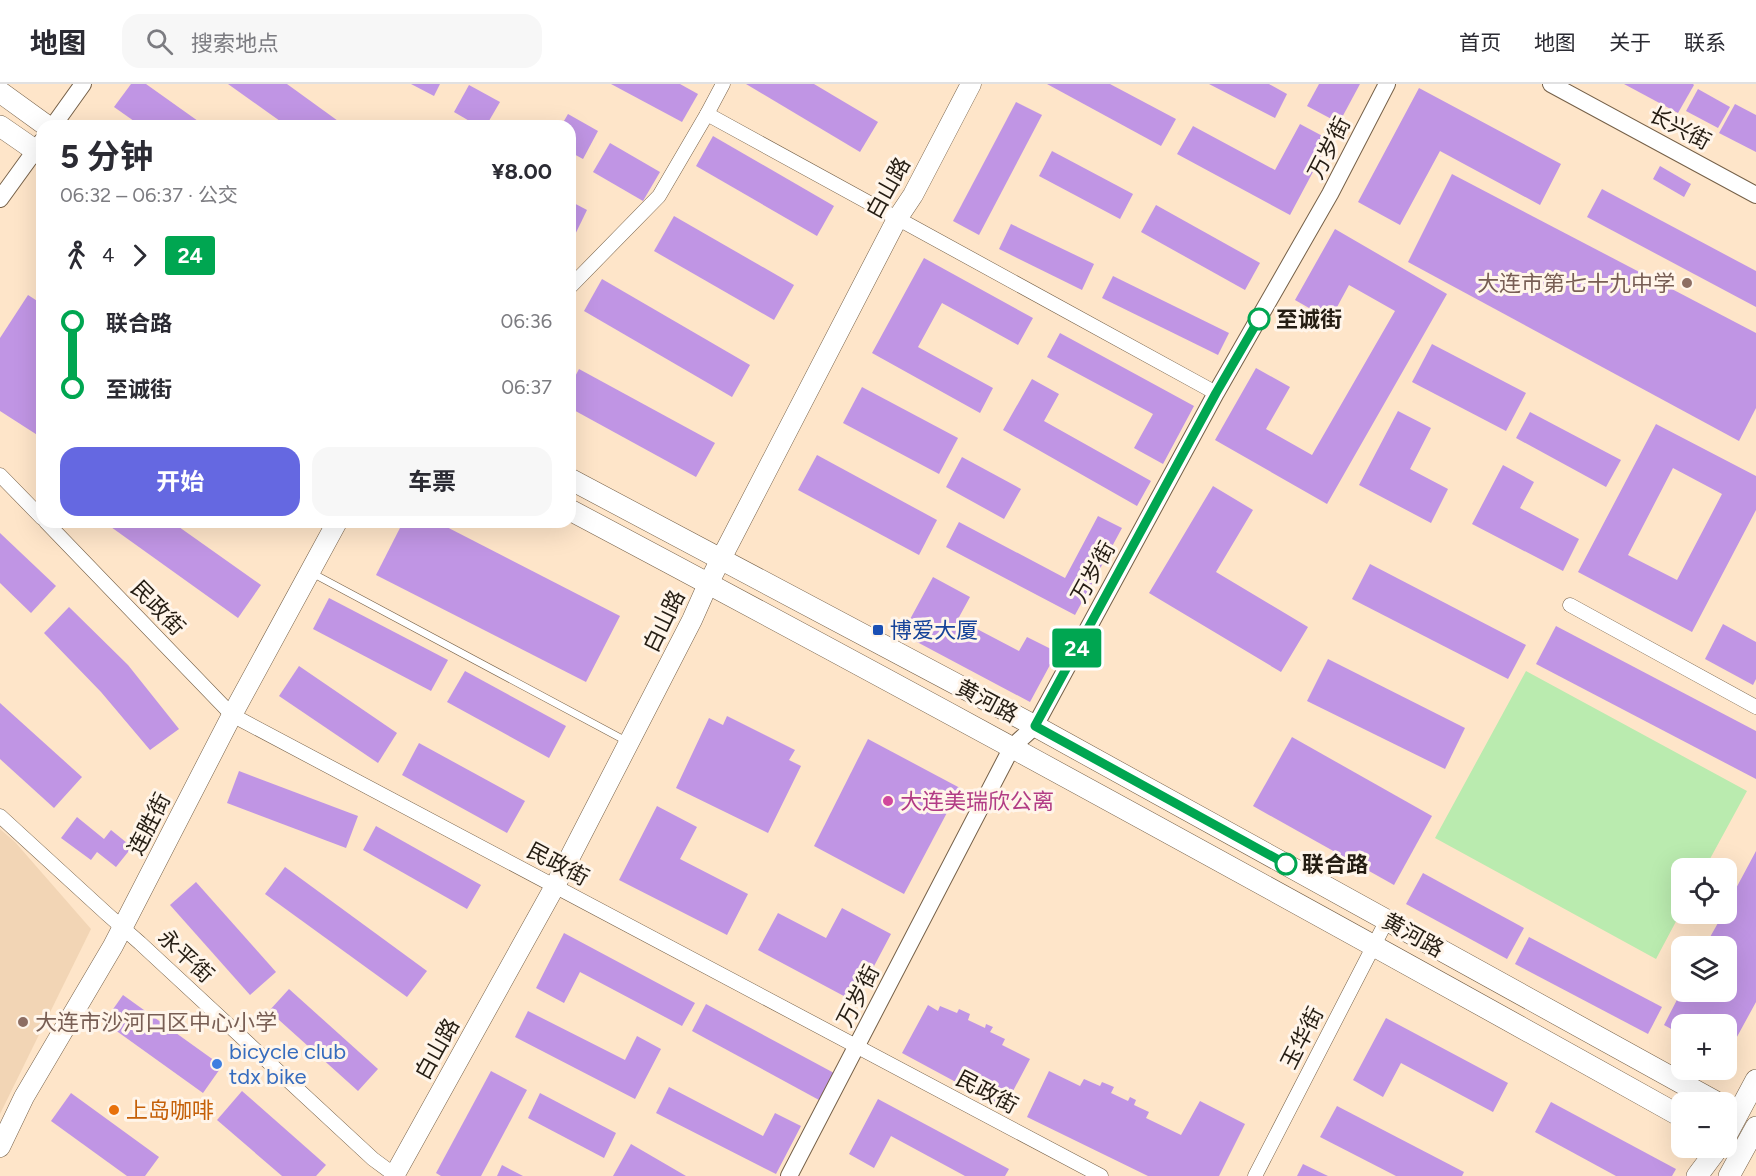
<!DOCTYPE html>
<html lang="zh">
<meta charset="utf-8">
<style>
:root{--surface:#fff;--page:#f7f7f7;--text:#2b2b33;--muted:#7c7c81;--line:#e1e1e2;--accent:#6568e1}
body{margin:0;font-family:Figtree,"Noto Sans SC",sans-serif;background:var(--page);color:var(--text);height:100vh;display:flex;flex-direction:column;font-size:22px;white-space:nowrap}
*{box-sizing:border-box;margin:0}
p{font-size:20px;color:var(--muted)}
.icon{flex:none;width:33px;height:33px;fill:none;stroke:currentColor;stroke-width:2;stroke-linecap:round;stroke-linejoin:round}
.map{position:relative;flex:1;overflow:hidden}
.panel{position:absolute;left:36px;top:36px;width:540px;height:408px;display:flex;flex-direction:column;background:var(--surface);border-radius:18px;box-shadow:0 6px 24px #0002}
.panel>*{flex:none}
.badge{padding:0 12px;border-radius:4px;font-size:21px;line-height:39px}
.buttons{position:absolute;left:1671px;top:774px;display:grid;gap:12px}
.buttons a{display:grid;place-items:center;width:66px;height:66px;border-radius:12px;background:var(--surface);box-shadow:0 6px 24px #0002;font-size:30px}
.map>.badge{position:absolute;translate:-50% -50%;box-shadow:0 0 0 3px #fff}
.legs{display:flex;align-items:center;gap:9px;height:66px;padding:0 24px;font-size:20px}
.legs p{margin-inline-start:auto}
.headline{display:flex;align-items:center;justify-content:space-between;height:102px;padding:0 24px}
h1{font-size:33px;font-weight:700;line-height:45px}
.cta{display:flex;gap:12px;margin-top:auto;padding:12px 24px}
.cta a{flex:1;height:69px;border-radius:18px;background:var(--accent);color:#fff;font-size:24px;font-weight:700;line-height:69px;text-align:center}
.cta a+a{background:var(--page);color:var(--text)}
ul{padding:0 24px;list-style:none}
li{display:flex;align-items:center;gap:21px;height:66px;font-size:22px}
li i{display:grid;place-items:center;width:9px;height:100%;margin:0 8px;background:currentColor}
li i::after{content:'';width:15px;height:15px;margin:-8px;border:4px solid;border-radius:50%;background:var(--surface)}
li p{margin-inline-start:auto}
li:first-child i{background:linear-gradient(#0000 50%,currentColor 0)}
li:last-child i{background:linear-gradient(currentColor 50%,#0000 0)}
header{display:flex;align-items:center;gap:36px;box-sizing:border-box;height:84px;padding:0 30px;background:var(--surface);border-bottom:2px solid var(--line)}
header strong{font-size:28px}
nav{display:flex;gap:33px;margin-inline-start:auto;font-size:21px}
.search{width:420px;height:54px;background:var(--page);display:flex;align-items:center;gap:15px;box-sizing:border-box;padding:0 21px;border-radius:18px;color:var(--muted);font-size:22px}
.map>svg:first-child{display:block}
</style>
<header>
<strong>地图</strong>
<div class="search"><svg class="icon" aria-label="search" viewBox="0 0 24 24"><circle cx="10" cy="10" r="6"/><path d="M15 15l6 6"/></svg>搜索地点</div>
<nav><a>首页</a><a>地图</a><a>关于</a><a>联系</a></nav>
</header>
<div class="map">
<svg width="1756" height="1092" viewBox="0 0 1756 1092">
<rect width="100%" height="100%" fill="#fee5c9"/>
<polygon fill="#f2d5b5" points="0,745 15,758 91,845 0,1030"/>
<polygon fill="#baebaf" points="1526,587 1747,707 1705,784 1682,784 1681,828 1656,875 1435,754"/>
<g fill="#c095e4" fill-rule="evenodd">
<polygon points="131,0 146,0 205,42 141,42 114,23"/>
<polygon points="228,0 287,0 345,42 287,42"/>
<polygon points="411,0 440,0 434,12"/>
<polygon points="611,0 680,0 698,10 682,38"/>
<polygon points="746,0 814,0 878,38 860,68"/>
<polygon points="1047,0 1110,0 1176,35 1161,62"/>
<polygon points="1209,0 1269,0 1287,10 1275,34"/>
<polygon points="1319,0 1360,0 1339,39 1307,22"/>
<polygon points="1624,0 1693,0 1694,1 1678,29"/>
<polygon points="469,1 500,18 486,42 478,42 454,28"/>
<polygon points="1419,4 1561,80 1540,121 1440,67 1400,141 1358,118"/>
<polygon points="1698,5 1730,23 1718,44 1686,27"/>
<polygon points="1016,18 1042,31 979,151 953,137"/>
<polygon points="1735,20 1756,31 1756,68 1719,49"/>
<polygon points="568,30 598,47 583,75 570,68 570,42 561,42"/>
<polygon points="1300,40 1330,56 1290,131 1177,70 1193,42 1275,86"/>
<polygon points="713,52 834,122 817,152 696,82"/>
<polygon points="610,59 660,88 643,117 593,88"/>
<polygon points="1052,67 1133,110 1120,135 1039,92"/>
<polygon points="1660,82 1691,100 1684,113 1653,95"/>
<polygon points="1452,90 1756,249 1756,324 1739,357 1408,178"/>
<polygon points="1602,105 1756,187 1756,223 1587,133"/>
<polygon points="570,117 587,126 570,161"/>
<polygon points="1156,121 1260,179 1245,206 1141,148"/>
<polygon points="674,132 794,201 774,236 654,167"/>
<polygon points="1011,140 1094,180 1082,206 999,165"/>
<polygon points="1335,145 1447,210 1327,420 1215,356 1256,284 1290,303 1266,345 1312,371 1395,227 1349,201 1330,236 1295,216"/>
<polygon points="924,174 1033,234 1018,261 942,219 918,263 993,304 980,329 872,269"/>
<polygon points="1113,192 1229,249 1218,271 1102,214"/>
<polygon points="602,195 750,281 732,313 584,227"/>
<polygon points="28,211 42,220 42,354 0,327 0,254"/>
<polygon points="1060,249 1194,322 1163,380 1134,364 1153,330 1047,273"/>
<polygon points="1432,260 1526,309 1506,347 1412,298"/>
<polygon points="579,285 715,359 696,393 570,324 570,302"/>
<polygon points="1032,295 1059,310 1044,337 1151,397 1137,422 1003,346"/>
<polygon points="862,303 958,354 939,390 843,339"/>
<polygon points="1398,327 1431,344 1410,385 1448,405 1431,439 1359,401"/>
<polygon points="1530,328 1621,376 1606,403 1516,354"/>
<path d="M 1656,340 L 1756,392 L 1756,426 L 1692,548 L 1578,488 ZM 1673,384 L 1722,410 L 1677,496 L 1628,471 Z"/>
<polygon points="817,371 937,436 919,471 798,406"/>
<polygon points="962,373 1021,405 1004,435 946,403"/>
<polygon points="1503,381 1534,398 1520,424 1579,455 1563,487 1472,440"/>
<polygon points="1213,402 1253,426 1216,488 1308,543 1281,588 1149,509"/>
<polygon points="1098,432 1122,444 1075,531 946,463 959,438 1065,494"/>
<polygon points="104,438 172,438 261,501 238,534"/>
<polygon points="403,438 437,438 620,532 586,598 376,491"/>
<polygon points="0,449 56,502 31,529 0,499"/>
<polygon points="1370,480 1526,561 1508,595 1352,515"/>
<polygon points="933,493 970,513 958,535 1019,567 1027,553 1057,568 1030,618 902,550"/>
<polygon points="329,514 448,576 431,607 313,545"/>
<polygon points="69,523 128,581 179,645 150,666 101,608 44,549"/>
<polygon points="1723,540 1756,558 1756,595 1753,601 1705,575"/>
<polygon points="1556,542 1756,647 1756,695 1536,580"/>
<polygon points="1328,575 1465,644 1445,685 1307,617"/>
<polygon points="299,582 397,649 378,679 279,612"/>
<polygon points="465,587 566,642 549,674 447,618"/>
<polygon points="0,619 82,693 54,724 0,675"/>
<polygon points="727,632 795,666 789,676 801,682 768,749 676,704 709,634 723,641"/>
<polygon points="1292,653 1432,732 1394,801 1253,722"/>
<polygon points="868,655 960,704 904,810 814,762"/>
<polygon points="419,659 525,717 507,749 402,691"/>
<polygon points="239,687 358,732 346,764 227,719"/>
<polygon points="657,722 697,743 680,775 748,810 727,851 619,796"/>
<polygon points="77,733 104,755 111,746 132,763 116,783 97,768 91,776 61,754"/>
<polygon points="376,742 481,801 467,825 363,766"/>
<polygon points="1756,767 1756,918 1726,973 1726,940 1682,940 1682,951 1664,941 1681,908 1726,908 1726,862 1705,862 1723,830 1726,830 1726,823"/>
<polygon points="285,783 427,887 407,913 265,810"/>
<polygon points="1423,789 1524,844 1507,875 1406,820"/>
<polygon points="196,798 276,888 250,911 170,821"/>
<polygon points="842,824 891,850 855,918 758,866 778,829 826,854"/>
<polygon points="564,849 695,919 682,942 580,888 564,919 536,904"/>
<polygon points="1529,853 1662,923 1648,950 1515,880"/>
<polygon points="289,905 378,985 358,1007 269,927"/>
<polygon points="123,911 222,982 203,1009 104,938"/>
<polygon points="706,920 834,989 819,1016 692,947"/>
<polygon points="928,921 938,927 940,922 957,929 959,925 970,930 968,936 985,944 986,940 993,943 990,948 1005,955 1002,961 1030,975 1004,1024 902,969"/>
<polygon points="528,927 625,976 637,952 661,965 635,1015 515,953"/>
<polygon points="1386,934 1508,999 1493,1028 1401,979 1383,1013 1353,996"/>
<polygon points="491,987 527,1006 481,1092 441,1092 436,1089"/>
<polygon points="1049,987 1080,1002 1084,995 1100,1002 1102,998 1114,1003 1111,1009 1128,1017 1130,1013 1136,1016 1134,1021 1149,1028 1146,1034 1181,1051 1200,1017 1245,1040 1219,1092 1148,1092 1027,1033"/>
<polygon points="669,1003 763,1052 775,1029 801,1042 776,1090 656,1029"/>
<polygon points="242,1007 326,1081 316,1092 282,1092 217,1036"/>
<polygon points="71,1009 159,1073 145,1092 127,1092 51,1037"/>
<polygon points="540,1009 616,1049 604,1074 528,1034"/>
<polygon points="878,1015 1009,1085 1005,1092 965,1092 891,1052 874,1084 849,1070"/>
<polygon points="1551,1018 1676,1085 1672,1092 1616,1092 1535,1048"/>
<polygon points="1337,1022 1464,1088 1462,1092 1396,1092 1320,1053"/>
<polygon points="631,1060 686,1092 613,1092"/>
<polygon points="1303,1080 1328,1092 1297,1092"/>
<polygon points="502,1081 523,1092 497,1092"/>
</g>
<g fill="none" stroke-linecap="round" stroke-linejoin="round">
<defs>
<polyline id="service" points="312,489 628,658"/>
<g id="minor">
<polyline points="707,30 1216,309"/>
<polyline points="570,203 659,112 707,30 723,0"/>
<polyline points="0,391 42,434"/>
<polyline points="46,438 232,631 1101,1092"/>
<polyline points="1570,521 1756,623"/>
<polyline points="0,732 107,830 140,859 373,1075 396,1092"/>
<polyline points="1255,1092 1387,836"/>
</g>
<g id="tertiary">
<polyline points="1551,0 1756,111"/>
<polyline points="53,42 83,0"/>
<polyline points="0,115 42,57"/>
<polyline points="789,1092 1012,663 1035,642 1216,309 1330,110 1387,0"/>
</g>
<g id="secondary">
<polyline points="0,1063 24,1013 113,862 232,631 337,438"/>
<polyline points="394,1092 555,802 692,536 708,500 897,135 913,111 971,0"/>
</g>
<g id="primary">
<polyline points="0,8 47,42"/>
<polyline points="0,42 42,71"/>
<polyline points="570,395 1035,642 1716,1018"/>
<path d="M 570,426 C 943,624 1313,827 1682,1033"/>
<polyline points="1726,1052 1756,996"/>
<polyline points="1697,1092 1718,1064"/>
<polyline points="1729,1092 1756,1043"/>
</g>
</defs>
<use href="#service" stroke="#756048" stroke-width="8"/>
<use href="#minor" stroke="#756048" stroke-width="15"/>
<use href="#tertiary" stroke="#756048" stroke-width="18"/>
<use href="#secondary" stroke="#756048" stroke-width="21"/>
<use href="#primary" stroke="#756048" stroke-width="22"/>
<use href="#service" stroke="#fff" stroke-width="7"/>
<use href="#minor" stroke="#fff" stroke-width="14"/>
<use href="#tertiary" stroke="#fff" stroke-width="16"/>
<use href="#secondary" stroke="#fff" stroke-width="20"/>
<use href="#primary" stroke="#fff" stroke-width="21"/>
</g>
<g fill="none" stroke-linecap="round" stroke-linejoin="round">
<defs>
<polyline id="line-1" points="1259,235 1216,309 1035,642 1286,780"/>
</defs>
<use href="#line-1" stroke="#fff" stroke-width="14"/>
<use href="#line-1" stroke="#00a651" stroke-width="9"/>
</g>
<g fill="#8d6e63" stroke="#fff5ea" stroke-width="2">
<circle cx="1687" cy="199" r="6"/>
<circle cx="23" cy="938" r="6"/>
</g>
<g fill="#fff" stroke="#00a651" stroke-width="3">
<circle cx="1259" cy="235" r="10"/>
<circle cx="1286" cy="780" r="10"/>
</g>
<rect fill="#1a4fb4" stroke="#fff5ea" stroke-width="2" x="872" y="540" width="12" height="12" rx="3"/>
<circle fill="#d1479c" stroke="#fff5ea" stroke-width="2" cx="888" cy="717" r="6"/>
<circle fill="#3f7fe0" stroke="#fff5ea" stroke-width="2" cx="217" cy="980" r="6"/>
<circle fill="#e8710a" stroke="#fff5ea" stroke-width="2" cx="114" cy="1026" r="6"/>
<g text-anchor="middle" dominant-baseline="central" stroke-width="6" stroke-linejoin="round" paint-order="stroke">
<g font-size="22" fill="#251d13" stroke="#fff5ea">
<text transform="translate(1680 44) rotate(28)">长兴街</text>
<text transform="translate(1329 64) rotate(-63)">万岁街</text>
<text transform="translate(888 104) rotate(-61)">白山路</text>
<text transform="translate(1093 488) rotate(-61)">万岁街</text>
<text transform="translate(158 524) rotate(46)">民政街</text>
<text transform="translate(664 537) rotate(-64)">白山路</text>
<text transform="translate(987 617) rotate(28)">黄河路</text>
<text transform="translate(149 740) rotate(-63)">连胜街</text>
<text transform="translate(558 780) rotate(28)">民政街</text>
<text transform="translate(1413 851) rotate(29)">黄河路</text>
<text transform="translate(186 872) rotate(43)">永平街</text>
<text transform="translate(858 912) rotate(-63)">万岁街</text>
<text transform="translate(1302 954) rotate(-63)">玉华街</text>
<text transform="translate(437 965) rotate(-61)">白山路</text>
<text transform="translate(987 1008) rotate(28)">民政街</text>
</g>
<g font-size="22" fill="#785e54" stroke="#fff5ea" text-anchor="end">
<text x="1675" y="199">大连市第七十九中学</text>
<text x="35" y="938" text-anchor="start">大连市沙河口区中心小学</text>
</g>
<g font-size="22" font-weight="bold" fill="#251d13" stroke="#fff5ea" text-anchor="start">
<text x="1276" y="235">至诚街</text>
<text x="1302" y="780">联合路</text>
</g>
<g font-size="22" fill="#164399" stroke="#fff5ea" text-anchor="start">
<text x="890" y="546">博爱大厦</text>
</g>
<g font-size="22" fill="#b23c85" stroke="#fff5ea" text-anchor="start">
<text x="900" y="717">大连美瑞欣公离</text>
</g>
<g font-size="22" fill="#366cbe" stroke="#fff5ea" text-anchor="start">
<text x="229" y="967">bicycle club<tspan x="229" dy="25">tdx bike</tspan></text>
</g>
<g font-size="22" fill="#c56008" stroke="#fff5ea" text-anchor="start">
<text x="126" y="1026">上岛咖啡</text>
</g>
</g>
</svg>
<div class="buttons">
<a><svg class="icon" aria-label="locate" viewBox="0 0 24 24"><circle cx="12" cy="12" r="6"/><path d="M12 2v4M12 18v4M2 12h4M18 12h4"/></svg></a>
<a><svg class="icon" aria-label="layers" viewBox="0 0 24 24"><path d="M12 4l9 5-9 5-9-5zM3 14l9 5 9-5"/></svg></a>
<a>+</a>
<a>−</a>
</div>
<b class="badge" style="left:1077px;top:564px;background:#00a651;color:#fff">24</b>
<section class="panel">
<div class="headline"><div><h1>5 分钟</h1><p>06:32 – 06:37 · 公交</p></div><b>¥8.00</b></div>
<div class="legs"><svg class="icon" aria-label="walk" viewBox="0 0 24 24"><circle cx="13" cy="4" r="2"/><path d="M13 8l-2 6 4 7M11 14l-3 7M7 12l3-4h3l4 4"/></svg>4<svg class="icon" aria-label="forward" viewBox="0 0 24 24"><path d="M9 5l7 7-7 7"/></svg><b class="badge" style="background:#00a651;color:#fff">24</b></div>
<ul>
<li><i style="color:#00a651"></i><b>联合路</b><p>06:36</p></li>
<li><i style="color:#00a651"></i><b>至诚街</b><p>06:37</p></li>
</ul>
<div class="cta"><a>开始</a><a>车票</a></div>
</section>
</div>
